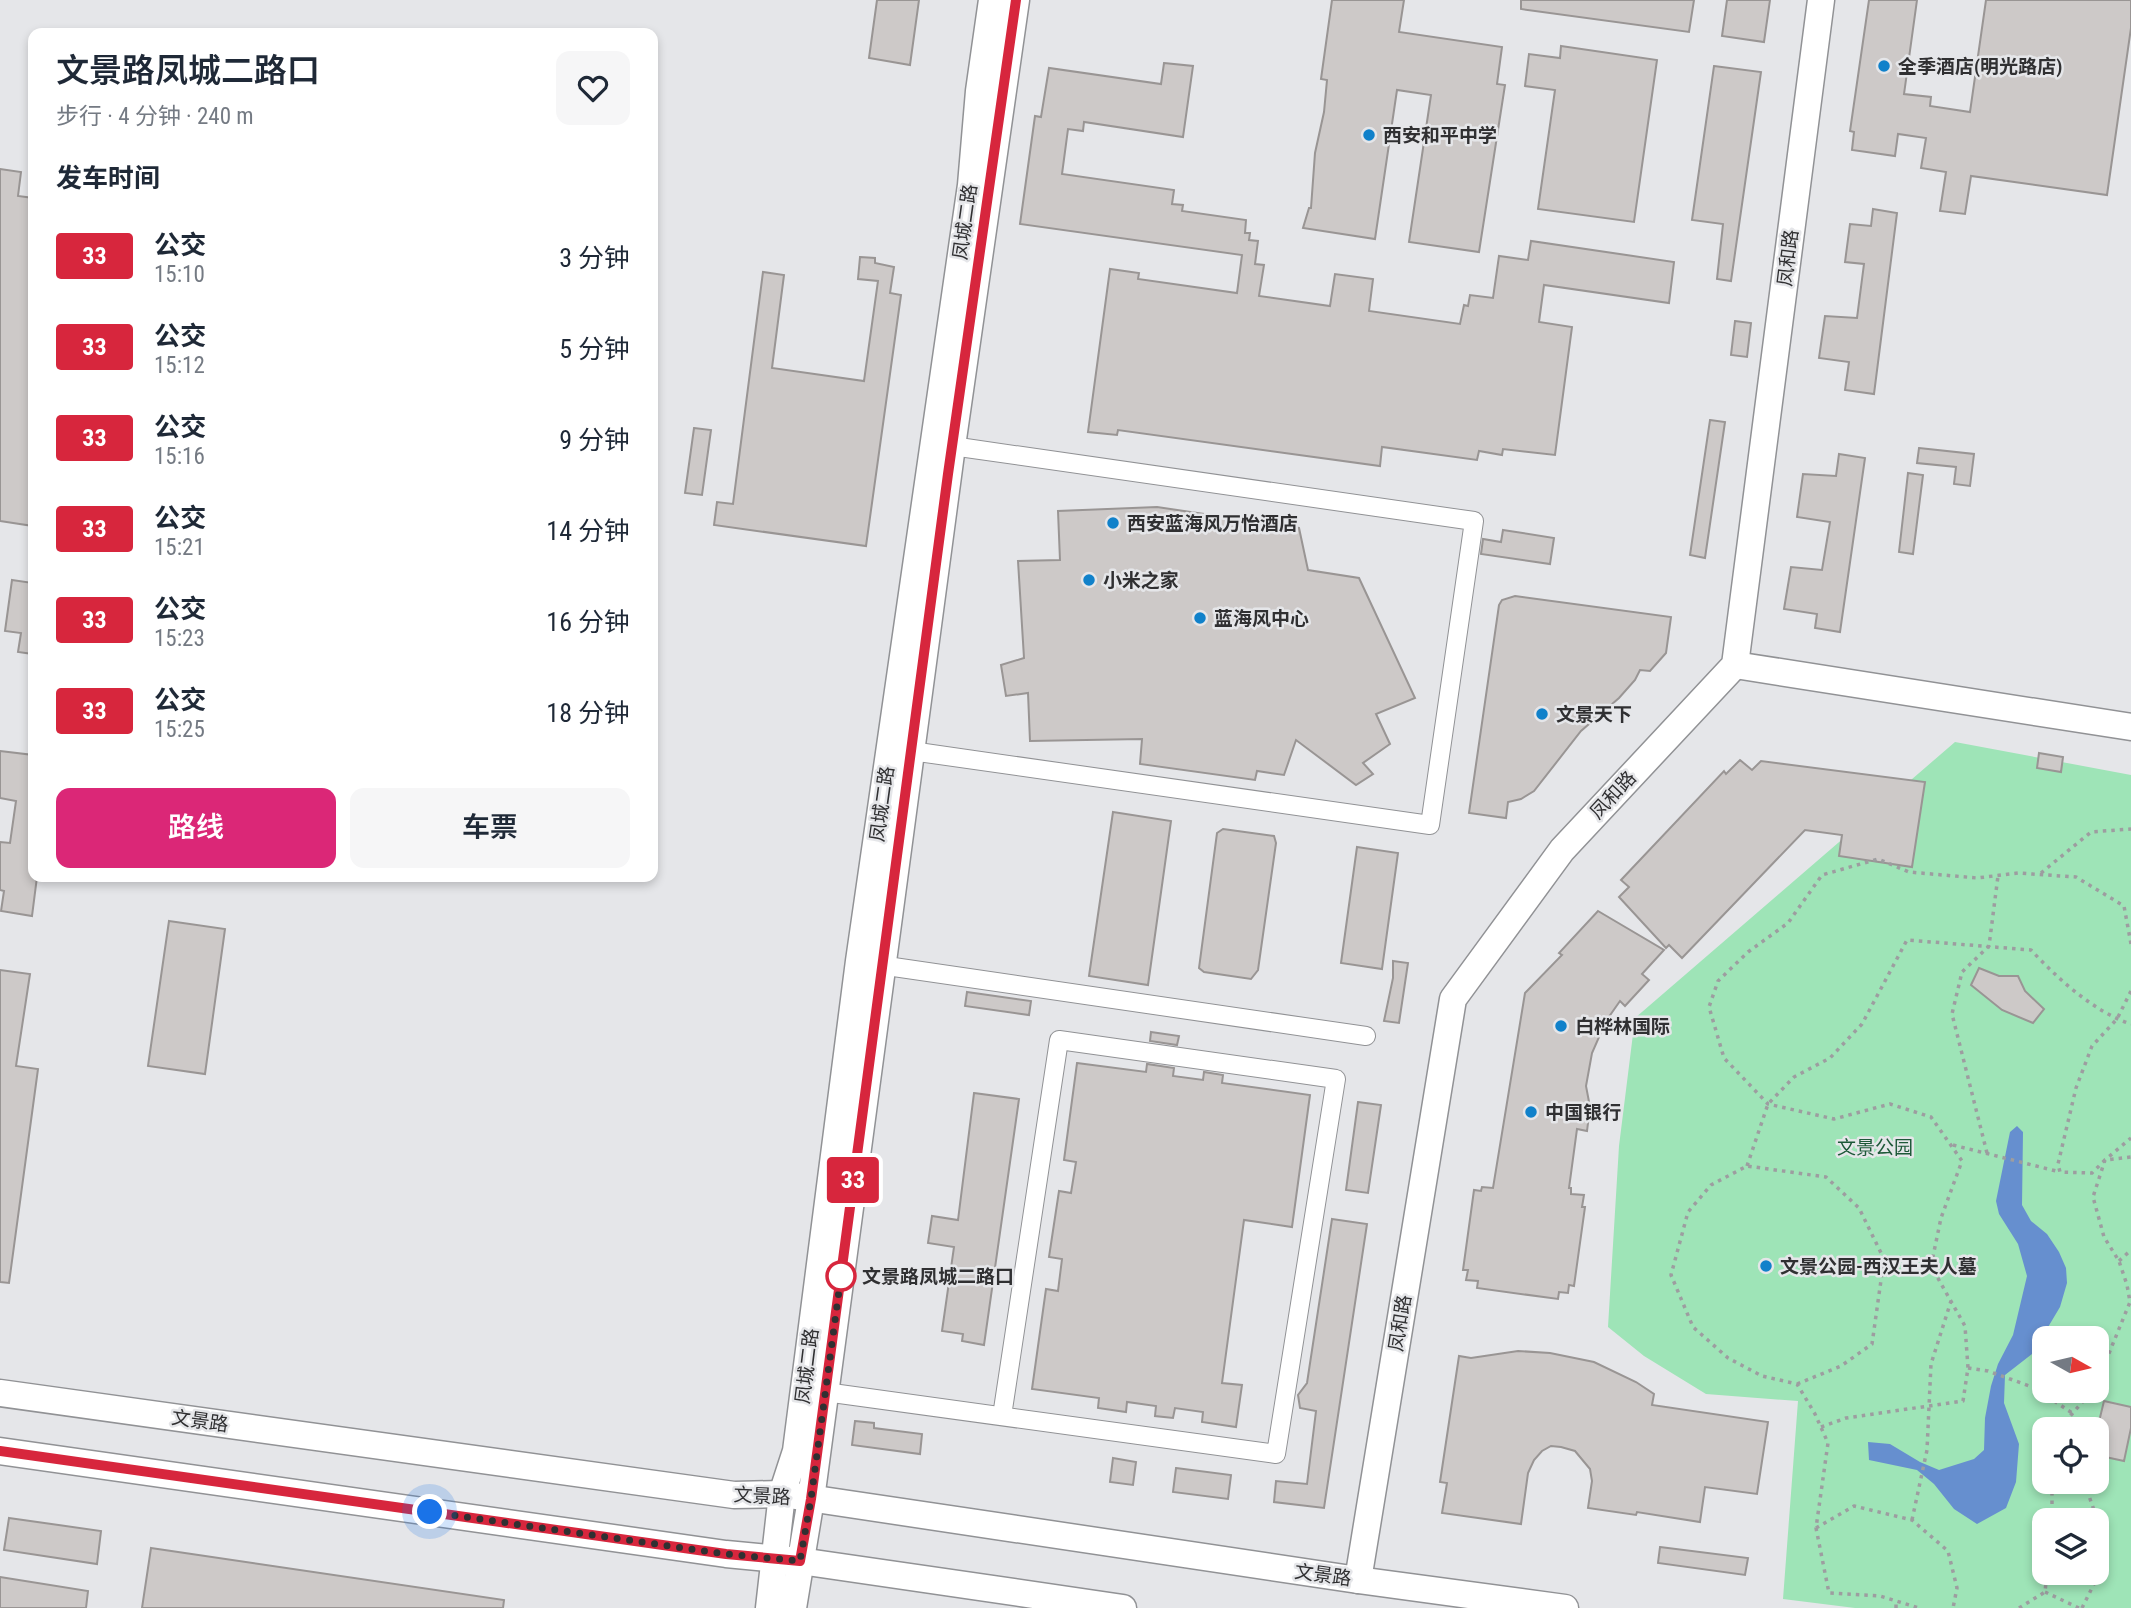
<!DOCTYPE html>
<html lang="zh">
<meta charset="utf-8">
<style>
:root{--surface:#fff;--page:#f6f6f7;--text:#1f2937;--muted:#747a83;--accent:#db2777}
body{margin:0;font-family:"Roboto Condensed","Noto Sans SC",sans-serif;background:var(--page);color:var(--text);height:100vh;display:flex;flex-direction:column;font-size:26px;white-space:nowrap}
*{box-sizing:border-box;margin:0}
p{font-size:23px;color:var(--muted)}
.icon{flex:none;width:38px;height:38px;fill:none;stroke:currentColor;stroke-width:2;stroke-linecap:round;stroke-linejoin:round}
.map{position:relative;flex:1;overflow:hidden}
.side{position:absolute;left:28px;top:28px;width:630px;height:854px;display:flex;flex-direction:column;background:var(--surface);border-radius:14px;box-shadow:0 4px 10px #0003}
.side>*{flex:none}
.badge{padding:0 14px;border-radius:5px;font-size:24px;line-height:46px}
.needle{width:46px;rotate:98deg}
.fabs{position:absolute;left:2032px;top:1326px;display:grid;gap:14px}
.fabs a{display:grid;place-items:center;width:77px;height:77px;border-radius:14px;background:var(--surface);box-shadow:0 4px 10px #0003;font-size:35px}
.you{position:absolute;width:35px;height:35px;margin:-18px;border:5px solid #fff;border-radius:50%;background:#1a73e8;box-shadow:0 0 0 10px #1a73e833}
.map>.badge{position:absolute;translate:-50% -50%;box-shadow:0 0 0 4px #fff}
h2{padding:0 28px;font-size:26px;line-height:63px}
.round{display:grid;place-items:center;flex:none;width:74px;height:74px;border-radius:14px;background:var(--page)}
.head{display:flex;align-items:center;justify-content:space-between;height:119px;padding:0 28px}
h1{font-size:33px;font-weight:600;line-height:52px}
.button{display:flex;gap:14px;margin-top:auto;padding:14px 28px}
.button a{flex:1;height:80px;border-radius:14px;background:var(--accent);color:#fff;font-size:28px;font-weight:600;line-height:80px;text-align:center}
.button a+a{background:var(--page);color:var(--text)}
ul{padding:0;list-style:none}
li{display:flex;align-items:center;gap:21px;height:91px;padding:0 28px}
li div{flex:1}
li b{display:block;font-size:26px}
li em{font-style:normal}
li .badge{min-width:77px;font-weight:700;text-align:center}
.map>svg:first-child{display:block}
</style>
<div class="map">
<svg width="2131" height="1608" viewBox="0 0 2131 1608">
<rect width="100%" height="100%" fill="#e5e6e9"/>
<path fill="#9ee4b7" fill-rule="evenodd" d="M 1955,742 L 2131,775 L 2131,1608 L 1855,1608 L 1783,1599 L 1798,1401 L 1706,1394 L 1644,1356 L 1608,1327 L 1619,1146 L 1635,1018 ZM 2044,1339 L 2096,1339 L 2096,1391 L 2044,1391 ZM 2044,1430 L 2096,1430 L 2096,1482 L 2044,1482 ZM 2044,1521 L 2096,1521 L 2096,1573 L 2044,1573 Z"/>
<polygon fill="#668fcf" points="2017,1126 2023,1132 2022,1205 2031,1221 2047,1234 2059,1252 2066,1268 2067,1283 2060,1307 2032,1354 2005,1375 2004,1403 2019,1444 2016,1482 2006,1508 1977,1524 1954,1509 1934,1484 1917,1470 1869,1460 1868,1442 1890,1444 1920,1462 1939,1470 1974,1459 1984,1450 1985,1418 1991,1386 1998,1364 2013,1335 2027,1276 2018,1244 1999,1214 1996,1201 2010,1132"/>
<g fill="#cdc9c8" stroke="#999594" stroke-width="2">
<polygon points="877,0 919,0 910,65 869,58"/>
<polygon points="1332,0 1404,0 1399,32 1502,47 1497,84 1505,85 1479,252 1409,242 1431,95 1397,90 1375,239 1303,228 1309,208 1311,208 1315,153 1324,112 1327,80 1321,79"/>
<polygon points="1521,0 1694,0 1689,32 1521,9"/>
<polygon points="1727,0 1770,0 1764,42 1722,36"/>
<polygon points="1869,0 1917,0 1904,94 1931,97 1930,106 1970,112 1986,0 2131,0 2131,28 2107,195 1971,176 1965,214 1940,211 1946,172 1921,168 1926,138 1898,134 1895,156 1852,150 1854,132 1850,131"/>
<polygon points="1561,46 1657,60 1634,222 1538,209 1555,90 1525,86 1529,54 1560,58"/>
<polygon points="1164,63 1193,66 1183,137 1084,122 1083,131 1068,129 1062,174 1174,190 1172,204 1183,205 1182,211 1246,220 1245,233 1250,233 1249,240 1258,241 1255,264 1264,265 1259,296 1330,306 1335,274 1373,279 1369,311 1460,324 1464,305 1468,306 1470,295 1493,298 1499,256 1528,260 1531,241 1674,262 1669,303 1544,285 1539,322 1572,327 1555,455 1503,449 1502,455 1479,451 1477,460 1382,447 1380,466 1118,430 1117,435 1088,432 1110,269 1139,273 1138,279 1237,293 1242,255 1020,224 1035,116 1041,117 1049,68 1161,84"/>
<polygon points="1714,66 1761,72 1731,281 1717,279 1723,224 1692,220"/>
<polygon points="0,169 21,172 18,196 33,198 33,526 0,521"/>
<polygon points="1873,209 1897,213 1874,394 1845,390 1849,362 1819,358 1825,316 1857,318 1864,264 1845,262 1850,224 1871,226"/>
<polygon points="860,257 875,258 875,263 894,267 890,293 901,295 866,546 714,525 717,502 733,504 763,272 784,275 772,368 864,381 878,281 858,279"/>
<polygon points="1735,321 1751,323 1747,357 1731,355"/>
<polygon points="1710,420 1725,422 1705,558 1690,555"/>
<polygon points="694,428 711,430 702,495 685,493"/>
<polygon points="1919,448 1974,454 1970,486 1954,484 1956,467 1917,463"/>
<polygon points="1839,454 1865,458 1840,632 1815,628 1817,614 1784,609 1791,567 1822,570 1830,522 1797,517 1803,474 1836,476"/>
<polygon points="1908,473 1923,475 1913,554 1899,552"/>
<polygon points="1157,507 1299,528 1308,570 1359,578 1415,698 1376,714 1390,744 1363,763 1373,774 1356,785 1296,740 1284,775 1257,771 1255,780 1140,764 1142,739 1030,741 1028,693 1006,696 1001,665 1024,658 1018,561 1060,560 1058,511"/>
<polygon points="1503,530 1554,538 1550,564 1481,554 1483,539 1501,542"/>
<polygon points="12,580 33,583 33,654 18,652 21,633 5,631"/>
<polygon points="1515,596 1671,617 1666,653 1650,671 1640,670 1635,680 1619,698 1581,731 1534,791 1521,799 1508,802 1506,818 1469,813 1499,605 1502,600"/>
<polygon points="0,751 33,755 33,877 37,877 32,916 1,911 4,891 0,890 0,842 10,843 16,801 0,798"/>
<polygon points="2039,753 2063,757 2061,772 2037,768"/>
<polygon points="1740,760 1752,770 1761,761 1925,782 1912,867 1839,856 1842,835 1805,830 1682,958 1669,945 1666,948 1619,897 1629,887 1621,880 1724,771 1726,774"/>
<polygon points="1113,812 1171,821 1148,985 1089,976"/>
<polygon points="1223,829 1274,836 1276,843 1258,970 1251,979 1204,972 1199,968 1217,833"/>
<polygon points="1357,847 1398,853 1382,969 1341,963"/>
<polygon points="1598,911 1664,950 1642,974 1649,980 1625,1006 1620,1001 1606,1021 1592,1053 1586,1086 1590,1107 1587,1131 1577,1129 1569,1188 1571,1188 1571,1194 1584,1195 1582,1207 1585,1207 1574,1286 1569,1285 1568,1293 1559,1292 1558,1299 1477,1288 1478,1281 1466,1280 1468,1270 1463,1270 1474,1190 1481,1191 1482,1187 1493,1188 1525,993 1562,955 1559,953"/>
<polygon points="169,921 225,929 205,1074 148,1066"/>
<polygon points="1393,961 1408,963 1399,1023 1384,1021 1393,978"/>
<polygon points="1979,968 1999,976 2018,976 2025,991 2044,1009 2033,1023 2002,1010 1971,985"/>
<polygon points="0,970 30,974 16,1066 38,1069 9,1283 0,1282"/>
<polygon points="967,992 1031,1001 1029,1015 965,1006"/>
<polygon points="1151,1032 1179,1036 1177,1045 1150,1041"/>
<polygon points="1077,1063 1146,1072 1147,1064 1174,1068 1173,1076 1203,1080 1204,1072 1223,1075 1222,1083 1310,1095 1292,1227 1244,1220 1222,1383 1242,1385 1236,1427 1202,1422 1203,1412 1175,1408 1173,1418 1155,1416 1156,1406 1127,1402 1126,1412 1098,1408 1099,1398 1032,1389 1046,1289 1058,1291 1062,1259 1049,1257 1059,1191 1071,1193 1076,1162 1064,1160"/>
<polygon points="974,1093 1019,1099 984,1345 962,1341 963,1334 942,1331 954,1247 928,1243 932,1216 958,1220"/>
<polygon points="1358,1102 1381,1105 1368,1193 1346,1190"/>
<polygon points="1332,1219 1367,1224 1324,1508 1274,1502 1276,1481 1307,1484 1316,1411 1300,1408 1298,1395 1307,1383"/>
<polygon points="1518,1351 1550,1353 1594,1362 1636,1382 1654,1394 1652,1405 1768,1422 1757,1494 1705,1487 1700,1522 1637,1512 1636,1515 1588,1508 1592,1481 1590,1469 1575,1451 1561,1447 1551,1446 1542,1451 1534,1460 1528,1473 1521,1524 1442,1513 1447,1483 1440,1482 1459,1356 1471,1358"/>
<polygon points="2104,1401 2131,1407 2131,1428 2124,1461 2096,1455 2096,1434"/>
<polygon points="855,1421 874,1423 874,1428 922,1434 920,1454 852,1445"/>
<polygon points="1113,1458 1136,1462 1133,1485 1110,1482"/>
<polygon points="1176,1468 1231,1475 1228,1499 1173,1492"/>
<polygon points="9,1518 101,1531 97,1564 4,1550"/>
<polygon points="1660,1547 1748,1558 1745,1575 1658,1563"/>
<polygon points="151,1548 504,1600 503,1608 142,1608"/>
<polygon points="0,1577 88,1591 86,1608 0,1608"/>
</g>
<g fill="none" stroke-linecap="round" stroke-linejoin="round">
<defs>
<g id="street">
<polyline points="911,751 1430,825 1474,521 952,446"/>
<polyline points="873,964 1366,1036"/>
<polyline points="825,1392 1276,1454 1336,1079 1059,1040 1002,1416"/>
</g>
<g id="secondary">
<polyline points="1735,665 2131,727"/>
<polyline points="0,1393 734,1495 782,1494 1358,1580 1565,1608"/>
<polyline points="0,1451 726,1554 800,1561 1123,1608"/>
<polyline points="1358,1580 1453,999 1562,850 1735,665 1821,0"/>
<polyline points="769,1608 782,1494 796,1451 859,961 971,185 979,91 992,0"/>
<polyline points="793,1608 811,1499 952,446 1016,0"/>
</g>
</defs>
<use href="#street" stroke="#919295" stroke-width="20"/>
<use href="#secondary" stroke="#919295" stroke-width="29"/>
<g stroke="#9d9da0" stroke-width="3.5" stroke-dasharray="3.5 5" stroke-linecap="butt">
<polyline points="2041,873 2091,832 2131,829"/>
<polyline points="2131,991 2117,1019 2092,1046 2076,1088 2058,1164 2060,1172 2092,1173 2105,1160 2131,1157"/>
<polyline points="1953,1145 2060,1172"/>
<polyline points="1987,1153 1952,1014 1962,972 1989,946 1998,876"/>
<path d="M 1747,1166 L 1768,1104 L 1794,1077 L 1830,1058 L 1862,1024 L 1907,940 L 2031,950 C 2057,978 2094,1012 2131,1024"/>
<polyline points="2119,1261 2131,1250"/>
<polyline points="1968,1368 1988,1371 2035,1388 2072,1413 2072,1430"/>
<polyline points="1797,1384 1841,1366 1872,1344 1884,1259 1859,1208 1826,1177 1747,1166 1711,1185 1688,1212 1671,1275 1693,1327 1728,1358 1762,1376 1797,1384 1815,1414 1828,1443 1816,1528 1829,1593 1880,1596 1919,1608"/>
<polyline points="2096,1385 2130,1302 2127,1285 2119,1261 2104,1237 2093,1197 2105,1160 2131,1138"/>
<polyline points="1821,1427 1846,1418 1963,1401 1968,1368 1965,1326 1931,1266 1941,1218 1962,1161 1931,1117 1890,1104 1834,1119 1768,1104 1724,1058 1709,1007 1718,981 1748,952 1788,923 1822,875 1878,859 1909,872 1977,878 2018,873 2076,877 2124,906 2131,944"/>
<polyline points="2062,1430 2065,1422 2092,1391"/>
<polyline points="2084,1482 2094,1510 2094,1521"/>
<polyline points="1912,1520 1927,1450 1931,1364 1951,1301"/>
<polyline points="2052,1521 2052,1482"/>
<polyline points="1816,1528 1854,1506 1912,1520 1948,1551 1957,1588 1953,1608"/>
<polyline points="2045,1592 2079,1608"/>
<polyline points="1896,1608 1896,1601"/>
<polyline points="2019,1608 2045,1592 2047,1573"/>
<polyline points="2082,1608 2095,1582 2094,1573"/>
</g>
<use href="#street" stroke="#fff" stroke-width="18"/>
<use href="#secondary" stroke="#fff" stroke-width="26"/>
</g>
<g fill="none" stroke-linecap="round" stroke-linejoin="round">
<defs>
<polyline id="line" points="0,1451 726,1554 800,1561 811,1499 948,474 1016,0"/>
</defs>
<use href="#line" stroke="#fff" stroke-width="16"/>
<use href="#line" stroke="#d7263d" stroke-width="10"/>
<polyline stroke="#303032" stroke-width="7" stroke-dasharray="0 12.6" points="430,1512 726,1554 800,1561 811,1499 841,1276"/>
</g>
<g fill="#1081ca" stroke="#e5e6e9" stroke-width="2.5">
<circle cx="1884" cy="66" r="7"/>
<circle cx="1369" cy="135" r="7"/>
<circle cx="1113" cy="523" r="7"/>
<circle cx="1089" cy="580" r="7"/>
<circle cx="1200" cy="618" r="7"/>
<circle cx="1542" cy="714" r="7"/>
<circle cx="1561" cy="1026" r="7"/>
<circle cx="1531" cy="1112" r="7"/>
<circle cx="1766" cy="1266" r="7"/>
</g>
<circle fill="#fff" stroke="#d7263d" stroke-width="3.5" cx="841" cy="1276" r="14"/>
<g text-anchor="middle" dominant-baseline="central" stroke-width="5" stroke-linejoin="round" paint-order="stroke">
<g font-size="19" font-weight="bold" fill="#303032" stroke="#e5e6e9" text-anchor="start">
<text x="1898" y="66">全季酒店(明光路店)</text>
<text x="1383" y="135">西安和平中学</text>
<text x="1127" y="523">西安蓝海风万怡酒店</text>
<text x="1103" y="580">小米之家</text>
<text x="1214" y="618">蓝海风中心</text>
<text x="1556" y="714">文景天下</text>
<text x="1575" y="1026">白桦林国际</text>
<text x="1545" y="1112">中国银行</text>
<text x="1780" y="1266">文景公园-西汉王夫人墓</text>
</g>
<g font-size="19" fill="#303032" stroke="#e5e6e9">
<text transform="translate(965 222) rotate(-82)">凤城二路</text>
<text transform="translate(1788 258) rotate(-83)">凤和路</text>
<text transform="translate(1613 795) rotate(-47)">凤和路</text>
<text transform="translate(882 804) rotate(-82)">凤城二路</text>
<text transform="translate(1400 1323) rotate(-81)">凤和路</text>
<text transform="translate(807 1366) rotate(-83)">凤城二路</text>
<text transform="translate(200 1421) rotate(8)">文景路</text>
<text transform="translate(762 1496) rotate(3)">文景路</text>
<text transform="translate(1323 1575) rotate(8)">文景路</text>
</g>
<g font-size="19" fill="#1d5938" stroke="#e5e6e9">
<text x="1875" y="1147">文景公园</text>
</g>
<g font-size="19" font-weight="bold" fill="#303032" stroke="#e5e6e9" text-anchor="start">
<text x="862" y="1276">文景路凤城二路口</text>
</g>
</g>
</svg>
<div class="fabs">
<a><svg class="needle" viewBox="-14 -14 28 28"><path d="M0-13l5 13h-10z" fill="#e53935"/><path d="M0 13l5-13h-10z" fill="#747a83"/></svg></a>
<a><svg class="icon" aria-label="locate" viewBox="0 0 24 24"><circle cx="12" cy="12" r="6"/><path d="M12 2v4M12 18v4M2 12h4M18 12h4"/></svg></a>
<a><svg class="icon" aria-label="layers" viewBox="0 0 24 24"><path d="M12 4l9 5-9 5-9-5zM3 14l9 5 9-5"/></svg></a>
</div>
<div class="you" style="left:430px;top:1512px"></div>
<b class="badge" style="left:853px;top:1180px;background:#d7263d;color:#fff">33</b>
<section class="side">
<div class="head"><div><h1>文景路凤城二路口</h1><p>步行 · 4 分钟 · 240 m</p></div><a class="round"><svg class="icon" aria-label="heart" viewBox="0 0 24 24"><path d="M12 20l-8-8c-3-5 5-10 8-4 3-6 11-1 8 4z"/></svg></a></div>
<h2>发车时间</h2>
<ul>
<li><span class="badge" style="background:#d7263d;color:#fff">33</span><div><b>公交</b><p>15:10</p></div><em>3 分钟</em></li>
<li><span class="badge" style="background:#d7263d;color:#fff">33</span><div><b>公交</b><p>15:12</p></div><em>5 分钟</em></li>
<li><span class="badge" style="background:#d7263d;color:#fff">33</span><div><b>公交</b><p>15:16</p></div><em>9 分钟</em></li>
<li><span class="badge" style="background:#d7263d;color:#fff">33</span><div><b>公交</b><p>15:21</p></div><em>14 分钟</em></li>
<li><span class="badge" style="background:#d7263d;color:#fff">33</span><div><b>公交</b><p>15:23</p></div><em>16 分钟</em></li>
<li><span class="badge" style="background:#d7263d;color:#fff">33</span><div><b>公交</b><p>15:25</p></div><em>18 分钟</em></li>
</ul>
<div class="button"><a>路线</a><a>车票</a></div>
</section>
</div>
